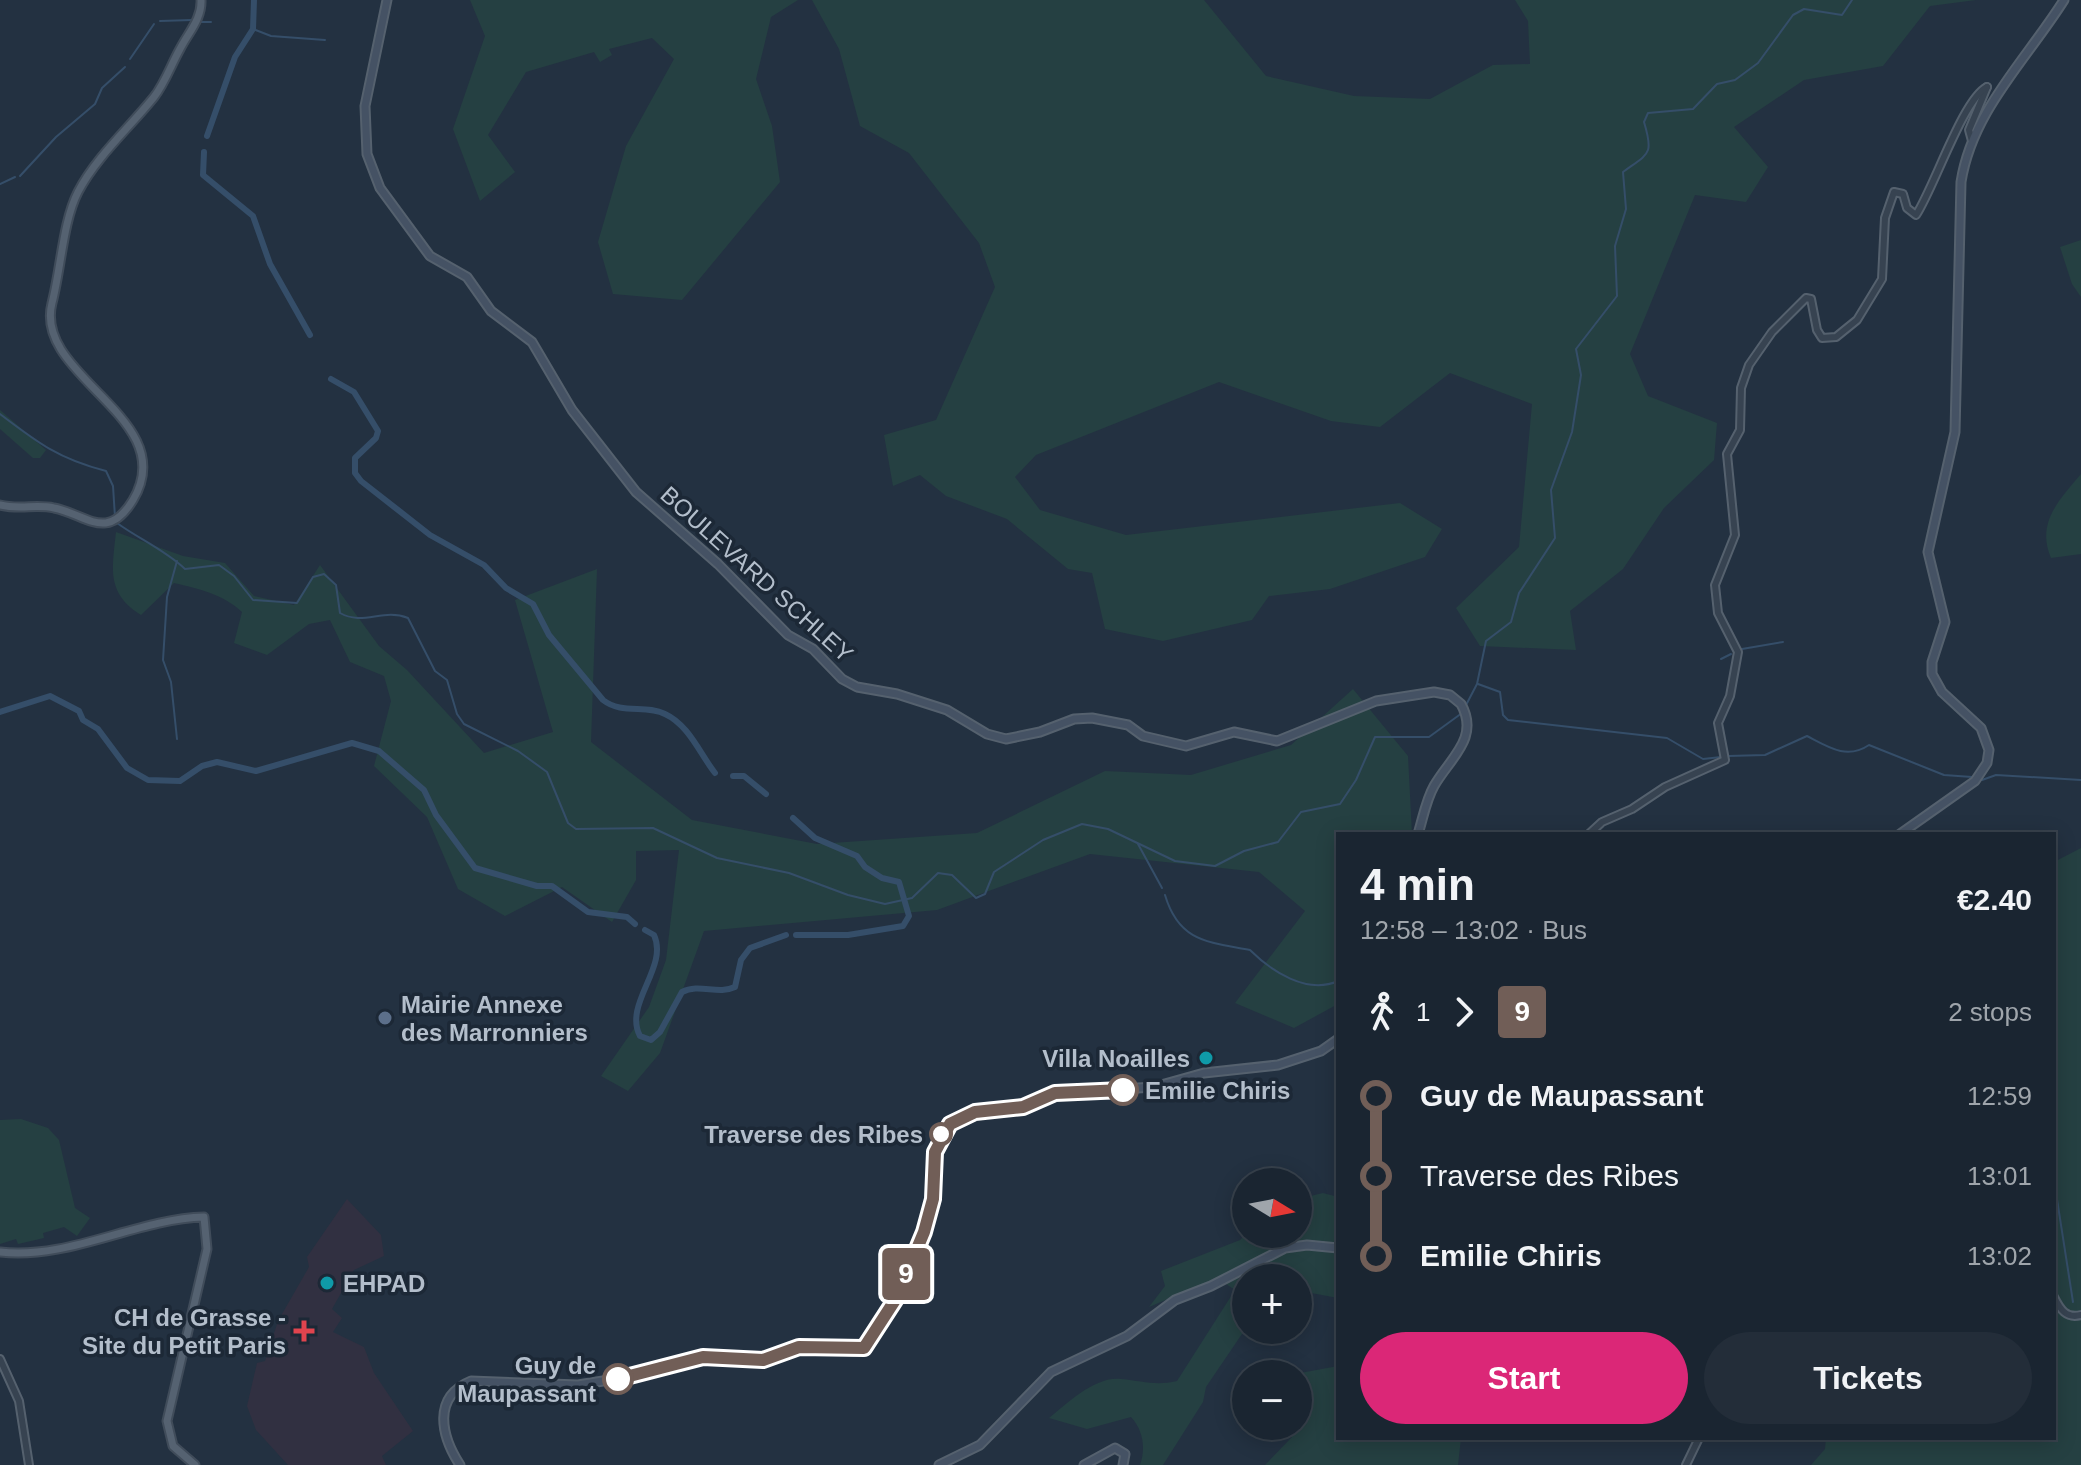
<!DOCTYPE html>
<meta charset="utf-8">
<style>
:root{--surface:#1a2531;--page:#232d39;--text:#f1f3f6;--muted:#9fa5ab;--line:#38424d;--accent:#db2777}
body{margin:0;font-family:Helvetica,sans-serif;background:var(--page);color:var(--text);height:100vh;display:flex;flex-direction:column;font-size:30px;white-space:nowrap}
*{box-sizing:border-box;margin:0}
p{font-size:26px;color:var(--muted)}
.icon{flex:none;width:44px;height:44px;fill:none;stroke:currentColor;stroke-width:2;stroke-linecap:round;stroke-linejoin:round}
.map{position:relative;flex:1;overflow:hidden}
.panel{position:absolute;left:1336px;top:832px;width:720px;height:608px;display:flex;flex-direction:column;background:var(--surface);border-radius:0px;box-shadow:0 4px 20px #0003,0 0 0 2px var(--line)}
.panel>*{flex:none}
.badge{padding:0 16px;border-radius:6px;font-size:28px;line-height:52px}
.needle{width:52px;rotate:100deg}
.tools{position:absolute;left:1232px;top:1168px;display:grid;gap:16px}
.tools a{display:grid;place-items:center;width:80px;height:80px;border-radius:50%;background:var(--surface);box-shadow:0 4px 20px #0003,0 0 0 2px var(--line);font-size:40px}
.map>.badge{position:absolute;translate:-50% -50%;box-shadow:0 0 0 4px #fff}
.legs{display:flex;align-items:center;gap:12px;height:88px;padding:0 24px;font-size:26px}
.legs p{margin-inline-start:auto}
.head{display:flex;align-items:center;justify-content:space-between;height:136px;padding:0 24px}
h1{font-size:44px;font-weight:800;line-height:60px}
.action{display:flex;gap:16px;margin-top:auto;padding:16px 24px}
.action a{flex:1;height:92px;border-radius:48px;background:var(--accent);color:#fff;font-size:32px;font-weight:800;line-height:92px;text-align:center}
.action a+a{background:var(--page);color:var(--text)}
ul{padding:0 24px;list-style:none}
li{display:flex;align-items:center;gap:28px;height:80px;font-size:30px}
li i{display:grid;place-items:center;width:12px;height:100%;margin:0 10px;background:currentColor}
li i::after{content:'';width:20px;height:20px;margin:-10px;border:6px solid;border-radius:50%;background:var(--surface)}
li p{margin-inline-start:auto}
li:first-child i{background:linear-gradient(#0000 50%,currentColor 0)}
li:last-child i{background:linear-gradient(currentColor 50%,#0000 0)}
.map>svg:first-child{display:block}
</style>
<div class="map">
<svg width="2081" height="1465" viewBox="0 0 2081 1465">
<rect width="100%" height="100%" fill="#233141"/>
<polygon fill="#313041" points="347,1199 381,1235 384,1256 354,1270 332,1309 342,1318 333,1332 364,1347 374,1373 413,1431 382,1456 386,1465 288,1465 256,1430 247,1406 257,1363 265,1361 278,1321 309,1267 307,1257"/>
<g fill="#254042">
<polygon points="470,0 798,0 771,17 756,79 772,126 780,182 682,300 613,294 598,242 626,146 674,59 652,38 609,49 612,55 600,62 594,52 526,72 488,135 515,172 480,201 453,129 485,36"/>
<polygon points="812,0 1204,0 1266,76 1354,96 1430,99 1493,65 1530,64 1528,21 1515,0 1976,0 1930,6 1883,66 1804,80 1734,127 1768,167 1746,202 1695,195 1630,354 1648,396 1717,423 1714,460 1664,508 1623,569 1570,611 1576,650 1480,646 1456,608 1519,547 1532,404 1450,373 1380,427 1331,421 1219,382 1036,455 1015,477 1040,510 1126,535 1400,503 1442,529 1425,557 1330,589 1269,596 1252,620 1163,641 1105,629 1092,573 1068,569 1007,519 946,496 920,475 893,486 884,435 936,420 995,287 979,243 909,153 860,126 839,49"/>
<polygon points="2081,240 2081,297 2072,284 2060,247"/>
<polygon points="0,410 46,450 40,458 33,458 0,429"/>
<path d="M 2081,474 L 2081,554 L 2051,558 C 2036,523 2059,500 2081,474 Z"/>
<path d="M 116,532 L 183,556 L 225,563 L 254,596 L 294,605 L 320,565 L 379,646 L 407,670 L 484,753 L 553,732 L 515,600 L 597,569 L 591,742 L 692,820 L 817,844 L 977,833 L 1105,771 L 1191,775 L 1291,745 L 1353,689 L 1408,756 L 1412,834 L 1338,834 L 1338,1004 L 1294,1028 L 1235,1003 L 1305,911 L 1259,872 L 1090,854 L 937,910 L 704,931 L 660,1053 L 628,1091 L 601,1076 L 649,1007 L 666,960 L 679,850 L 636,851 L 636,880 L 612,922 L 562,887 L 505,916 L 458,889 L 427,817 L 374,766 L 391,701 L 384,676 L 350,662 L 330,620 L 309,624 L 267,655 L 234,643 L 242,612 C 223,594 199,589 174,583 L 141,615 C 106,593 112,569 116,532 Z"/>
<polygon points="2081,848 2081,1465 1811,1465 1825,1449 1826,1438 2054,1438 2054,862"/>
<polygon points="21,1119 48,1128 59,1140 75,1208 90,1218 77,1236 64,1227 43,1233 44,1238 18,1244 16,1239 0,1244 0,1120"/>
<path d="M 1323,1193 L 1338,1197 L 1338,1298 L 1306,1292 L 1298,1296 L 1298,1278 L 1246,1278 L 1246,1328 L 1206,1387 L 1203,1402 L 1163,1465 L 1140,1465 C 1146,1448 1143,1430 1131,1417 L 1087,1429 L 1049,1418 C 1068,1403 1095,1376 1121,1379 C 1142,1381 1156,1386 1177,1381 L 1235,1290 L 1217,1278 L 1149,1307 L 1165,1286 L 1161,1271 L 1240,1240 L 1246,1234 L 1298,1234 L 1298,1199 Z"/>
<polygon points="1338,1366 1338,1438 1461,1438 1458,1465 1265,1465 1292,1437 1269,1429 1270,1426 1298,1426 1298,1374 1295,1374"/>
</g>
<g fill="none" stroke-linecap="round" stroke-linejoin="round">
<g stroke="#354e69" stroke-width="2">
<polyline points="160,21 192,20"/>
<polyline points="201,22 211,22"/>
<polyline points="253,29 271,36 325,40"/>
<polyline points="130,59 154,24"/>
<polyline points="20,176 56,137 95,104 102,88 125,67"/>
<polyline points="0,184 15,177"/>
<path d="M 0,414 C 38,443 59,459 106,471 L 113,486 L 115,517"/>
<path d="M 117,523 C 139,539 165,550 185,569 L 219,565 L 234,576 L 253,600 L 297,603 L 313,577 L 324,574 L 336,585 L 340,613 C 363,626 383,608 408,618 L 435,671 L 447,680 L 457,714 L 464,724 L 518,751 L 547,772 L 568,823 L 576,829 L 653,828 L 717,858 L 789,873 L 848,895 L 885,904 L 912,898 L 938,873 L 952,875 L 976,898 L 985,894 L 994,872 L 1043,840 L 1082,824 L 1108,829 L 1175,861 L 1215,866 L 1244,851 L 1278,842 L 1301,812 L 1340,804 L 1356,780 L 1375,737 L 1429,737 L 1462,713"/>
<polyline points="1742,649 1783,642"/>
<polyline points="1721,659 1731,654"/>
<polyline points="1478,684 1500,692 1503,715 1508,720 1667,738 1703,759 1721,757"/>
<path d="M 1465,707 L 1477,684 L 1486,641 L 1511,622 L 1519,593 L 1555,538 L 1551,490 L 1572,432 L 1581,375 L 1576,349 L 1617,296 L 1615,246 L 1626,209 L 1623,172 C 1649,153 1654,155 1644,122 L 1648,113 L 1693,109 L 1717,84 L 1735,80 L 1758,63 L 1793,15 L 1804,9 L 1842,15 L 1852,0"/>
<polyline points="177,739 171,682 163,660 167,597 177,561"/>
<path d="M 1728,756 L 1765,755 L 1807,736 C 1828,747 1847,760 1869,745 L 1944,775 L 1972,777"/>
<polyline points="1982,780 1996,775 2081,780"/>
<polyline points="1138,844 1162,888"/>
<path d="M 1165,895 C 1179,942 1208,942 1250,950 C 1271,971 1307,995 1338,981"/>
<polyline points="2054,1180 2073,1302"/>
</g>
<g stroke="#354e69" stroke-width="6">
<polyline points="207,136 235,57 253,29 254,0"/>
<polyline points="204,152 203,175 253,216 270,264 310,335"/>
<path d="M 331,379 L 354,392 L 378,431 L 376,438 L 355,458 L 355,473 L 361,481 L 430,535 L 484,565 L 506,588 L 533,604 L 549,635 L 603,700 C 622,715 646,704 665,714 C 689,725 700,754 715,773"/>
<polyline points="0,712 50,696 79,711 83,720 98,729 127,768 148,780 180,781 202,766 217,762 256,771 352,743 379,751 424,790 436,815 475,868 537,886 552,886 588,912 627,917 635,924"/>
<polyline points="733,776 744,776 766,794"/>
<polyline points="793,818 815,838 857,856 865,867 882,878 899,882 909,916 903,926 848,935 796,935"/>
<path d="M 645,930 L 654,935 C 669,967 623,1004 640,1036 L 651,1040 L 660,1032 L 682,992 C 699,983 718,995 735,987 L 741,960 L 750,948 L 786,935"/>
</g>
<defs>
<g id="tertiary">
<polyline points="1972,141 1969,130 1987,87"/>
<path d="M 1589,834 L 1602,822 L 1632,809 L 1665,787 L 1725,760 L 1718,723 L 1730,696 L 1738,652 L 1718,613 L 1715,585 L 1735,535 L 1727,454 L 1740,430 L 1741,388 L 1749,365 L 1772,332 L 1806,298 L 1811,299 L 1817,330 L 1822,338 L 1836,337 L 1857,320 L 1882,279 L 1885,218 L 1894,192 L 1903,194 L 1907,208 L 1916,215 C 1934,188 1963,99 1987,87"/>
<path d="M 2054,1297 C 2060,1309 2066,1319 2081,1315"/>
<polyline points="0,1359 19,1401 29,1465"/>
<polyline points="1686,1465 1699,1438"/>
</g>
<g id="secondary">
<path d="M 387,0 L 365,106 L 367,154 L 380,188 L 430,256 L 467,277 L 491,311 L 532,342 L 572,410 L 636,492 L 718,564 L 788,635 L 813,649 L 842,679 L 857,687 L 897,694 L 947,710 L 987,734 L 1006,739 L 1040,732 L 1074,719 L 1092,718 L 1128,725 L 1143,736 L 1186,746 L 1234,732 L 1277,741 L 1376,701 L 1434,692 L 1450,695 L 1461,704 C 1480,738 1450,758 1434,786 C 1426,800 1423,818 1418,834"/>
<path d="M 1900,834 L 1975,781 L 1987,763 L 1989,750 L 1981,728 L 1942,692 L 1932,674 L 1932,662 L 1945,622 L 1928,552 L 1955,432 L 1961,182 C 1972,111 2027,59 2064,0"/>
<path d="M 460,1465 C 441,1436 432,1397 471,1381 L 578,1385 L 640,1375 L 703,1357 L 763,1360 L 799,1347 L 853,1351 L 864,1348 L 897,1297 L 924,1232 L 931,1211 L 933,1164 L 938,1140 L 950,1124 L 961,1116 L 1023,1107 L 1055,1093 L 1154,1087 L 1204,1073 L 1278,1065 L 1321,1051 L 1338,1039"/>
<polyline points="939,1465 980,1445 1051,1372 1127,1336 1175,1300 1211,1286 1285,1248 1307,1245 1338,1248"/>
<polyline points="1084,1465 1115,1448 1125,1454 1123,1465"/>
</g>
<g id="primary">
<path d="M 0,505 C 19,510 36,504 54,508 C 86,514 107,543 133,500 C 182,418 33,377 52,303 C 61,269 63,221 78,192 C 96,157 130,127 154,97 C 165,83 171,65 180,49 C 188,33 202,19 201,0"/>
<path d="M 0,1252 C 69,1260 136,1219 204,1217 L 207,1249 L 167,1421 L 173,1446 L 195,1465"/>
</g>
</defs>
<use href="#tertiary" stroke="#55616e" stroke-width="10"/>
<use href="#secondary" stroke="#55616e" stroke-width="11"/>
<use href="#primary" stroke="#404c5a" stroke-width="11"/>
<use href="#tertiary" stroke="#374351" stroke-width="6"/>
<use href="#secondary" stroke="#455264" stroke-width="7"/>
<use href="#primary" stroke="#556271" stroke-width="7"/>
</g>
<g fill="none" stroke-linecap="round" stroke-linejoin="round">
<defs>
<polyline id="line-1" points="618,1379 703,1357 763,1360 799,1347 864,1348 897,1297 924,1232 933,1199 935,1152 950,1124 975,1112 1023,1107 1055,1093 1123,1090"/>
</defs>
<use href="#line-1" stroke="#fff" stroke-width="18"/>
<use href="#line-1" stroke="#715e57" stroke-width="12"/>
</g>
<circle fill="#5c6f8a" stroke="#1c2836" stroke-width="3" cx="385" cy="1018" r="8"/>
<g fill="#0f9aa8" stroke="#1c2836" stroke-width="3">
<circle cx="1206" cy="1058" r="8"/>
<circle cx="327" cy="1283" r="8"/>
</g>
<g fill="#fff" stroke="#715e57" stroke-width="4">
<circle cx="1123" cy="1090" r="14"/>
<circle cx="941" cy="1134" r="10"/>
<circle cx="618" cy="1379" r="14"/>
</g>
<path fill="#e0444e" stroke="#1c2836" stroke-width="3" d="M300 1319h8v8h8v8h-8v8h-8v-8h-8v-8h8z"/>
<g text-anchor="middle" dominant-baseline="central" stroke-width="7" stroke-linejoin="round" paint-order="stroke">
<g font-size="24" fill="#b3becb" stroke="#1c2836">
<text transform="translate(757 574) rotate(42)">BOULEVARD SCHLEY</text>
</g>
<g font-size="24" font-weight="bold" fill="#b3becb" stroke="#1c2836" text-anchor="start">
<text x="401" y="1004">Mairie Annexe<tspan x="401" dy="28">des Marronniers</tspan></text>
<text x="1190" y="1058" text-anchor="end">Villa Noailles</text>
<text x="343" y="1283">EHPAD</text>
<text x="286" y="1317" text-anchor="end">CH de Grasse -<tspan x="286" dy="28">Site du Petit Paris</tspan></text>
</g>
<g font-size="24" font-weight="bold" fill="#b3becb" stroke="#1c2836" text-anchor="end">
<text x="1145" y="1090" text-anchor="start">Emilie Chiris</text>
<text x="923" y="1134">Traverse des Ribes</text>
<text x="596" y="1365">Guy de<tspan x="596" dy="28">Maupassant</tspan></text>
</g>
</g>
</svg>
<div class="tools">
<a><svg class="needle" viewBox="-14 -14 28 28"><path d="M0-13l5 13h-10z" fill="#e53935"/><path d="M0 13l5-13h-10z" fill="#9fa5ab"/></svg></a>
<a>+</a>
<a>−</a>
</div>
<b class="badge" style="left:906px;top:1274px;background:#715e57;color:#fff">9</b>
<section class="panel">
<div class="head"><div><h1>4 min</h1><p>12:58 – 13:02 · Bus</p></div><b>€2.40</b></div>
<div class="legs"><svg class="icon" aria-label="walk" viewBox="0 0 24 24"><circle cx="13" cy="4" r="2"/><path d="M13 8l-2 6 4 7M11 14l-3 7M7 12l3-4h3l4 4"/></svg>1<svg class="icon" aria-label="forward" viewBox="0 0 24 24"><path d="M9 5l7 7-7 7"/></svg><b class="badge" style="background:#715e57;color:#fff">9</b><p>2 stops</p></div>
<ul>
<li><i style="color:#715e57"></i><b>Guy de Maupassant</b><p>12:59</p></li>
<li><i style="color:#715e57"></i><span>Traverse des Ribes</span><p>13:01</p></li>
<li><i style="color:#715e57"></i><b>Emilie Chiris</b><p>13:02</p></li>
</ul>
<div class="action"><a>Start</a><a>Tickets</a></div>
</section>
</div>
